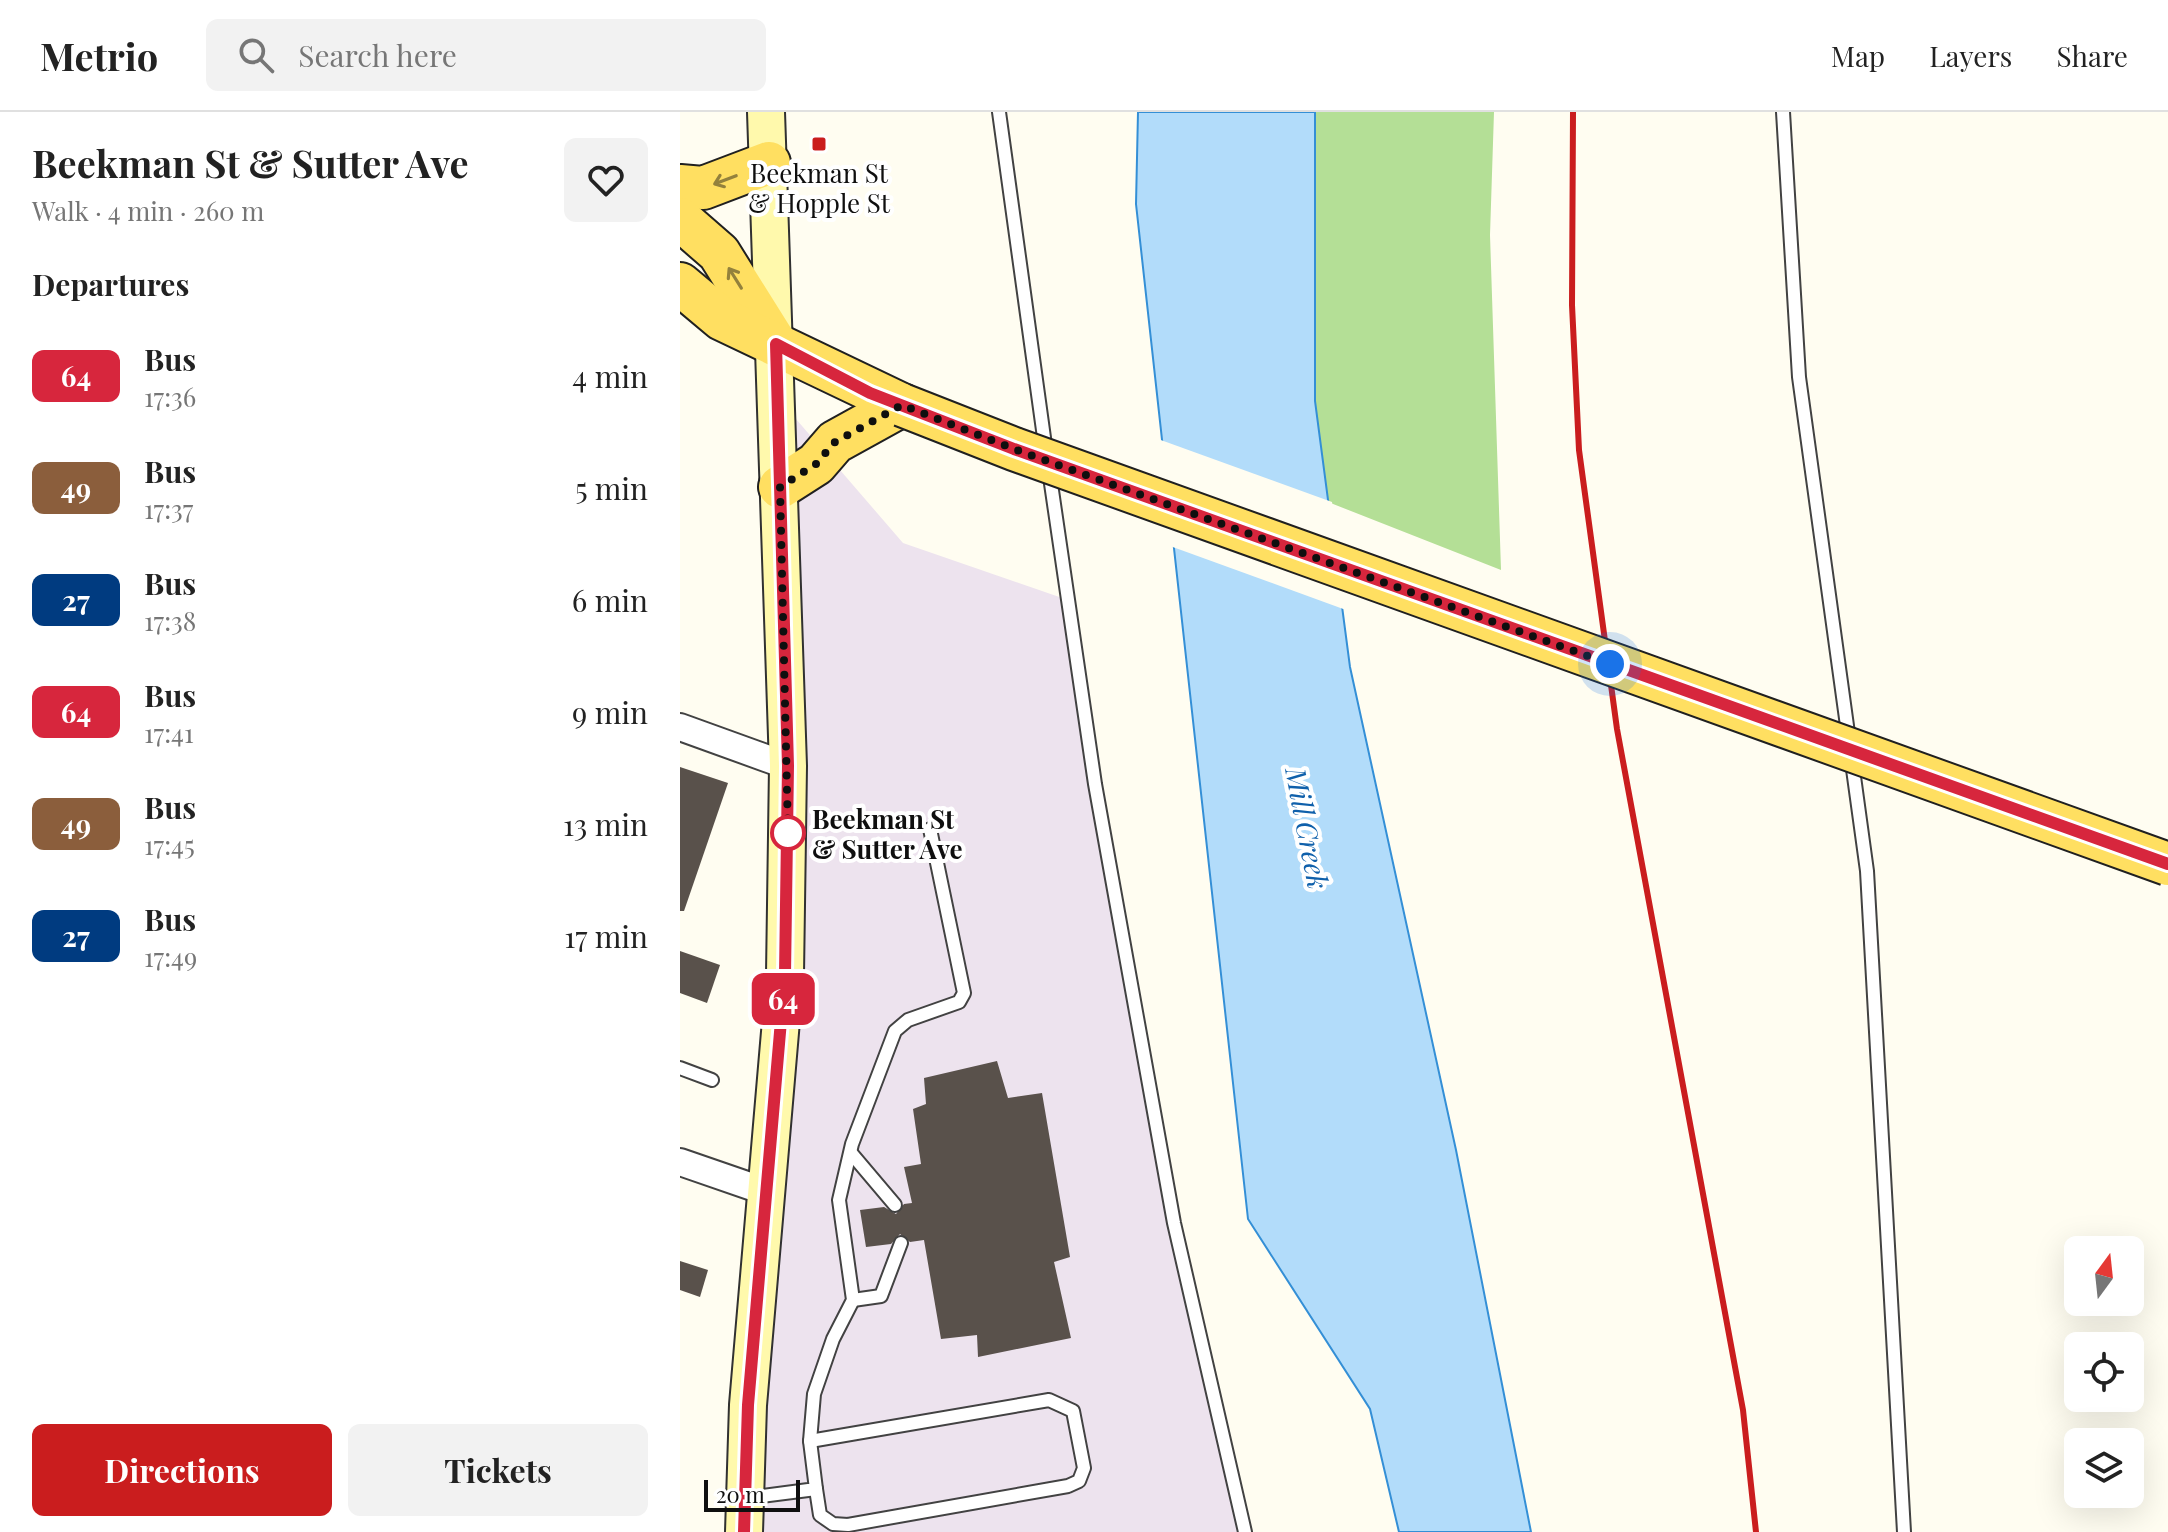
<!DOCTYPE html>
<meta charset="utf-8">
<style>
:root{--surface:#fff;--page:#f2f2f2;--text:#222;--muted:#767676;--line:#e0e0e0;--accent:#ca1d1e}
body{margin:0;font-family:"Playfair Display",serif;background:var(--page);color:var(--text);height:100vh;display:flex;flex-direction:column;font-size:30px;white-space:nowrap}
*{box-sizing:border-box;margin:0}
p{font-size:26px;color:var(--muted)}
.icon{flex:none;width:44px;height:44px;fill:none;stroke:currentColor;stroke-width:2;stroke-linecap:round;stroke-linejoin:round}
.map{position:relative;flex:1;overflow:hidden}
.side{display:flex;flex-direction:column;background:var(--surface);width:680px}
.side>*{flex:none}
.badge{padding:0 16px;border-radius:12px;font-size:28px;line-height:52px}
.needle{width:52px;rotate:15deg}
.fabs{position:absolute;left:1384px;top:1124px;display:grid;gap:16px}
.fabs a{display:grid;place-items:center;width:80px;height:80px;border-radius:12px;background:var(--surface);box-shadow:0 8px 32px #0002;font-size:40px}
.scale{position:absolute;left:24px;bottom:20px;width:96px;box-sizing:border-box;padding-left:8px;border:4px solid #0f0f0f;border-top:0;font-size:22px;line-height:28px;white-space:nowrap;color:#0f0f0f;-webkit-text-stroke:6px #fff;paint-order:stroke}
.you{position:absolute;width:40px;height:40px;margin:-20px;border:6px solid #fff;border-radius:50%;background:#1a73e8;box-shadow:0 0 0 12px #1a73e833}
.map>.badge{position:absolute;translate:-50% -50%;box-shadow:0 0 0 4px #fff}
h2{padding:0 32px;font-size:30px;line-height:72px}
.round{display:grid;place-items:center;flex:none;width:84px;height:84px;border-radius:12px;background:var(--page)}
.head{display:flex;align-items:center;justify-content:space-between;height:136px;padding:0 32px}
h1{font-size:38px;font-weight:700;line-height:60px}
.action{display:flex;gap:16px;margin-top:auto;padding:16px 32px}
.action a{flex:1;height:92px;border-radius:12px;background:var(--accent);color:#fff;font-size:32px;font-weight:700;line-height:92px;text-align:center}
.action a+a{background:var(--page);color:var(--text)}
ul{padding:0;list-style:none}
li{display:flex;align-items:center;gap:24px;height:112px;padding:0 32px}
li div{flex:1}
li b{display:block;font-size:30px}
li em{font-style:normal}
li .badge{min-width:88px;font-weight:700;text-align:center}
header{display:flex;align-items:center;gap:48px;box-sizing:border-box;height:112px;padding:0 40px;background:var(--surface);border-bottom:2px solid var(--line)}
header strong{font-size:38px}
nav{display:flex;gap:44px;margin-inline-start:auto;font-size:28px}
.search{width:560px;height:72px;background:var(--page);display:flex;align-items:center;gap:20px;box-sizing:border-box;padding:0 28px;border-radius:12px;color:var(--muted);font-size:30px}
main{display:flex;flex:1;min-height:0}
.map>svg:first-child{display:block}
</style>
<header>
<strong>Metrio</strong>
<div class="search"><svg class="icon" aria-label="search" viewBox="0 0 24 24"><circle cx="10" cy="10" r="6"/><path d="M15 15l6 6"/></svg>Search here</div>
<nav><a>Map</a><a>Layers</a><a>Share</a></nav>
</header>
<main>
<section class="side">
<div class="head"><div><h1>Beekman St &amp; Sutter Ave</h1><p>Walk · 4 min · 260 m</p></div><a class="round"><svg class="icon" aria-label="heart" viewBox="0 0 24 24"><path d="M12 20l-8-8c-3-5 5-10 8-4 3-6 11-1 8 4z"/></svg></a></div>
<h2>Departures</h2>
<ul>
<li><span class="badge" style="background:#d7263d;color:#fff">64</span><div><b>Bus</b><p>17:36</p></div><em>4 min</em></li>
<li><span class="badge" style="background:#8b5e3c;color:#fff">49</span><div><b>Bus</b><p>17:37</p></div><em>5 min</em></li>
<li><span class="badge" style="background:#003b80;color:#fff">27</span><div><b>Bus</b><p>17:38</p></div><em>6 min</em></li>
<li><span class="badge" style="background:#d7263d;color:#fff">64</span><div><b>Bus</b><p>17:41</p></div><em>9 min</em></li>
<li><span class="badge" style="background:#8b5e3c;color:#fff">49</span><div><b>Bus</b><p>17:45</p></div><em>13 min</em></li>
<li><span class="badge" style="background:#003b80;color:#fff">27</span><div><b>Bus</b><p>17:49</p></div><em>17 min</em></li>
</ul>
<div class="action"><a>Directions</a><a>Tickets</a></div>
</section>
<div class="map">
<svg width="1488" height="1420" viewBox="0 0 1488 1420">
<rect width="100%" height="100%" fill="#fffdf1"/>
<polygon fill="#ede3ee" points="97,285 223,431 388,488 494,1111 565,1420 64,1420 87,1080"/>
<polygon fill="#b4df96" points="635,0 814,0 810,123 821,458 648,390 635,289"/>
<polygon fill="#b2dcfa" stroke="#348fd6" stroke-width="2" points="458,0 635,0 635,289 670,555 776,1038 851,1420 719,1420 690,1297 568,1107 456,92"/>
<polygon fill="#fffdf1" points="478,327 652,390 666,498 490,434"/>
<g fill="#59514b">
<polygon points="0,655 48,671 4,799 0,799"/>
<polygon points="0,839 40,853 27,891 0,881"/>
<polygon points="317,949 328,986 362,981 390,1145 374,1150 391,1226 298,1245 297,1223 261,1227 244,1128 230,1130 220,1122 211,1132 186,1135 180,1098 204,1095 216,1102 224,1092 232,1091 224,1055 241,1052 233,997 246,992 244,966"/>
<polygon points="0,1149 28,1158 20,1185 0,1178"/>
</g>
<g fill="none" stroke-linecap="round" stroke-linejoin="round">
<defs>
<g id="service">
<polyline points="319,0 366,340"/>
<polyline points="1103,0 1119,265 1187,759 1224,1420"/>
<polyline points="369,358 415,672 494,1111 565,1420"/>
<polyline points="0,956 32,968"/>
<polyline points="171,1041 215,1093"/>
<polyline points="173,1188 201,1184 221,1131"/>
<polyline points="130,1329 369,1288 393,1299 404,1356 399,1369 388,1374 168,1413 153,1412 140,1403 136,1377"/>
<polyline points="67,1386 136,1377 130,1329 134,1282 153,1227 173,1188 159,1088 172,1032 215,919 228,908 279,890 284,881 250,717"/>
</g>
<g id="minor">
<polyline points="0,615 108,654"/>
<polyline points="0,1050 87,1080"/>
</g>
<polyline id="secondary" points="64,1420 68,1293 105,862 108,654 86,0"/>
<g id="primary">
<polyline points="0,74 23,76 89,51"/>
<polyline points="0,107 39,141 96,232"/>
<polyline points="0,172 42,207 222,293"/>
<polyline points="100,375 136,352 155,330 222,293"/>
</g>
</defs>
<use href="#service" stroke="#424242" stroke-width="16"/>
<use href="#minor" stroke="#424242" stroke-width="30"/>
<use href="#secondary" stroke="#313131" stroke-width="40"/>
<use href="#primary" stroke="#202020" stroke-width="46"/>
<use href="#service" stroke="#fff" stroke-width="12"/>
<use href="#minor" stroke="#fff" stroke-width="26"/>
<use href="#secondary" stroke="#fff9ac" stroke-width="36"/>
<use href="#primary" stroke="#ffdf61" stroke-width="42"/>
<polyline stroke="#ca1d1e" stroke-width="6" points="893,0 892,193 899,338 937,617 1063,1298 1076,1420"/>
<defs>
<polyline id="primary-bridge" points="222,293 334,337 1488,752"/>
</defs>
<use href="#primary-bridge" stroke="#202020" stroke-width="46" stroke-linecap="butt"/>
<use href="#primary-bridge" stroke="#ffdf61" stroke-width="42"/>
</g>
<defs><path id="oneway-shaft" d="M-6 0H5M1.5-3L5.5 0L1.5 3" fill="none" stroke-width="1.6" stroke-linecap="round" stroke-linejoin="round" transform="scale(2)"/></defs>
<g stroke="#93813c">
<use href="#oneway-shaft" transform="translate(45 68) rotate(159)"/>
<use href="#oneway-shaft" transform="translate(55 166) rotate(-122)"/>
</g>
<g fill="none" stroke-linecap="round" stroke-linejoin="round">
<defs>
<polyline id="line" points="64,1420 68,1293 105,862 108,654 96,232 190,281 334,337 1488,752"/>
</defs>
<use href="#line" stroke="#fff" stroke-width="18"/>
<use href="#line" stroke="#d7263d" stroke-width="12"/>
<polyline stroke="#0f0f0f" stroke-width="8" stroke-dasharray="0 14.4" points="108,721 100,375 136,352 155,330 222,293 334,337 930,552"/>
</g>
<rect fill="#ca1d1e" stroke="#fff" stroke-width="3" x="131" y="24" width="16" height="16" rx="4"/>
<circle fill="#fff" stroke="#d7263d" stroke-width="4" cx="108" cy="721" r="16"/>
<g text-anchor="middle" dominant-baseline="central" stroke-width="8" stroke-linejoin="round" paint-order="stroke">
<g font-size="26" fill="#0f0f0f" stroke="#fff">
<text x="139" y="60">Beekman St<tspan x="139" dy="30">&amp; Hopple St</tspan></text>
</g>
<g font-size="26" font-weight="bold" fill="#0f0f0f" stroke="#fff" text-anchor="start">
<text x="132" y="706">Beekman St<tspan x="132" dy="30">&amp; Sutter Ave</tspan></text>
</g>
<g font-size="28" font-style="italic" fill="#0f60ab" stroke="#fff">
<text transform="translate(628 716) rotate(79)">Mill Creek</text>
</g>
</g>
</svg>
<div class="fabs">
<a><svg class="needle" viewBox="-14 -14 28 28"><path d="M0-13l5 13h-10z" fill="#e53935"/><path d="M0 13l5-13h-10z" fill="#767676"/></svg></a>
<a><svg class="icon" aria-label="locate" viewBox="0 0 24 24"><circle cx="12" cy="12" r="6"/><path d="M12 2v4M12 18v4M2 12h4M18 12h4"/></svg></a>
<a><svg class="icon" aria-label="layers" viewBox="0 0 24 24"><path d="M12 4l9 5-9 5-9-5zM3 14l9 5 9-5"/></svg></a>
</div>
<div class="scale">20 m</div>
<div class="you" style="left:930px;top:552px"></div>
<b class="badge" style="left:103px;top:887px;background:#d7263d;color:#fff">64</b>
</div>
</main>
